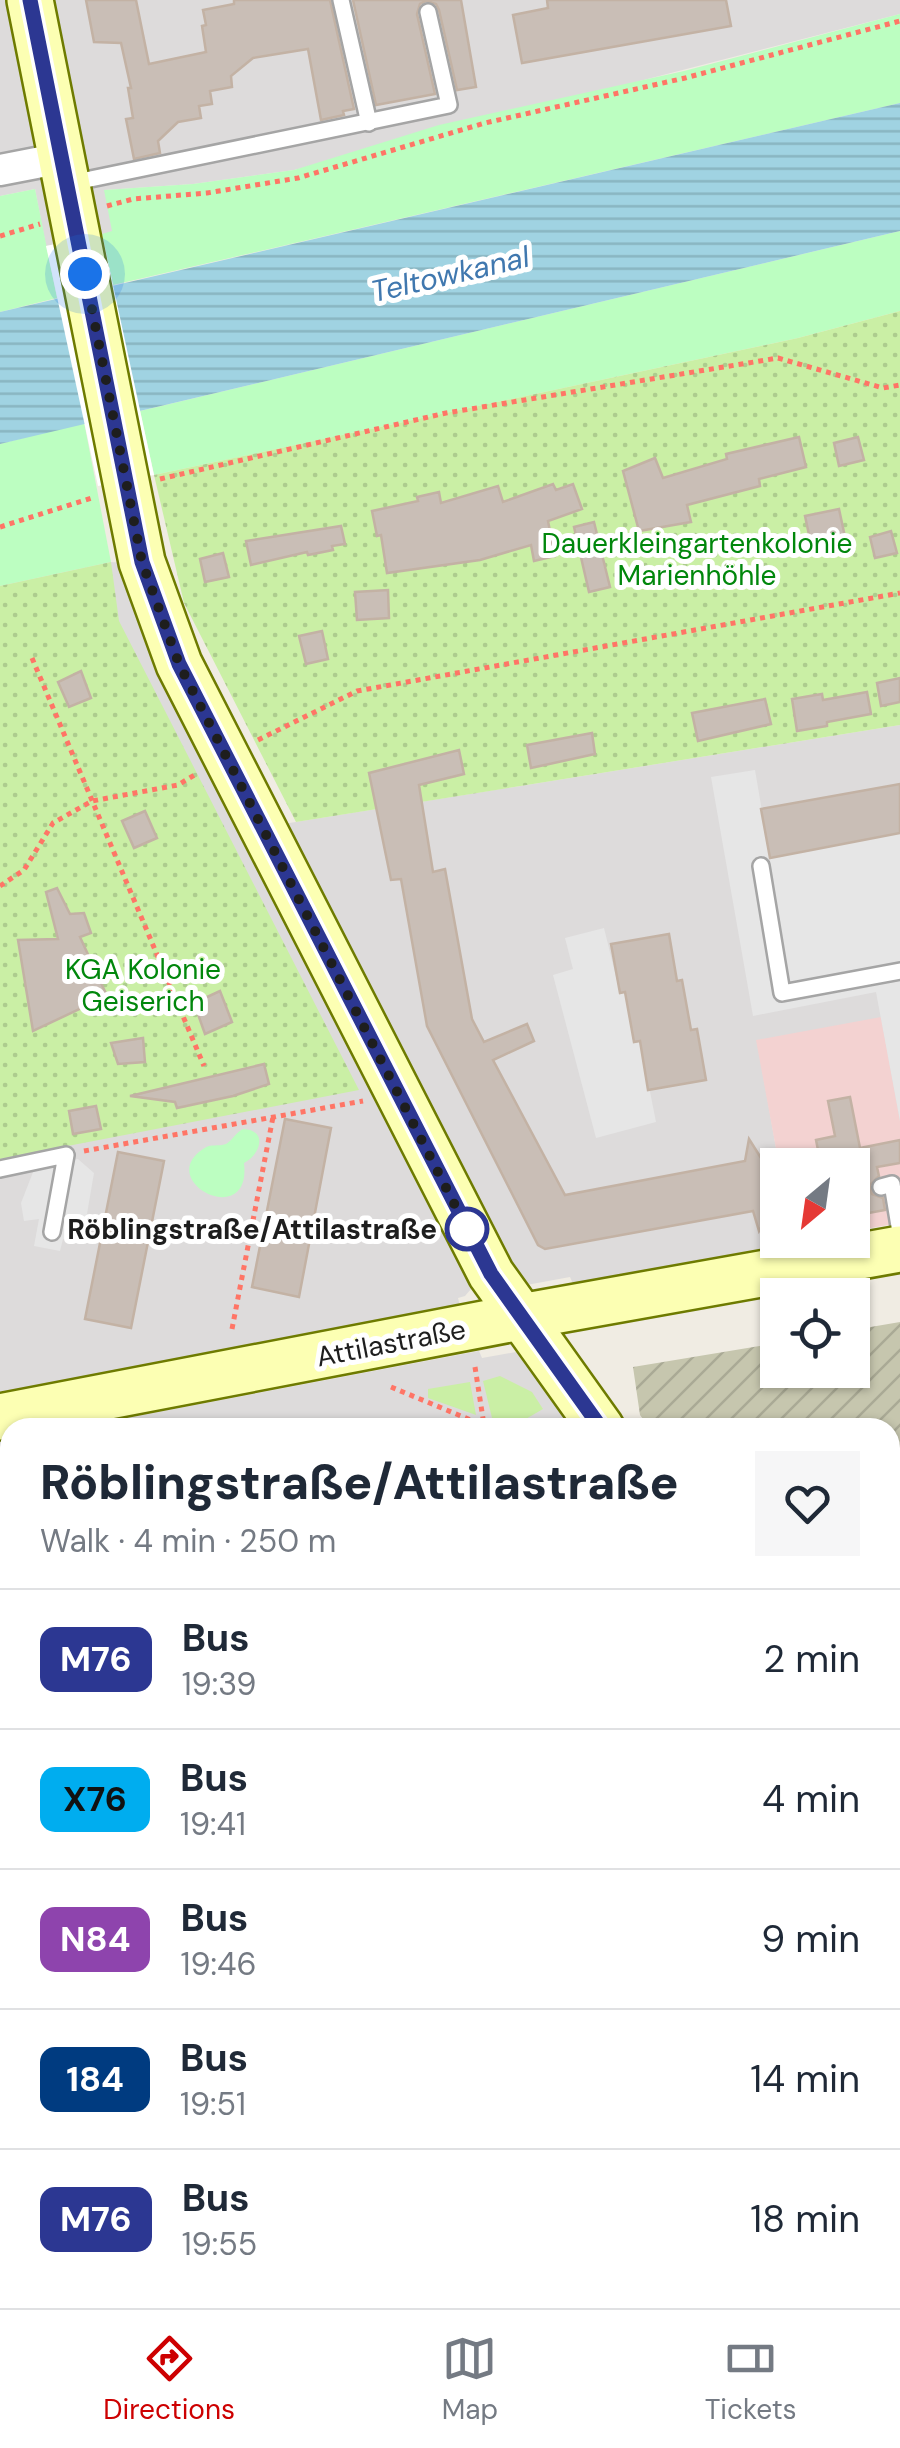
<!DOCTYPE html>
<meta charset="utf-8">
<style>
:root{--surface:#fff;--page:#f6f6f7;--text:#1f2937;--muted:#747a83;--line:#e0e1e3;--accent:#cd0001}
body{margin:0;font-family:"DM Sans",sans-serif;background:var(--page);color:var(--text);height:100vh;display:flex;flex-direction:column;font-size:38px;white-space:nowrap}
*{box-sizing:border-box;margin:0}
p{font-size:32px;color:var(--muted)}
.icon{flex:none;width:55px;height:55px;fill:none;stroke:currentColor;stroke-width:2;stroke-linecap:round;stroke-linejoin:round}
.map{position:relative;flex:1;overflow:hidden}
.side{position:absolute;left:0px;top:1418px;width:900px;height:892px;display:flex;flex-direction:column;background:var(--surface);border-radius:30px 30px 0 0;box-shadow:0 2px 8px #0004}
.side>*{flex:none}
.badge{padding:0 20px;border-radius:15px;font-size:35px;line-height:65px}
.needle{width:65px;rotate:209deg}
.buttons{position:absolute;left:760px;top:1148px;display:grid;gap:20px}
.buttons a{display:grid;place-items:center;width:110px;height:110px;border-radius:0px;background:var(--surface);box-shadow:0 2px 8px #0004;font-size:50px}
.you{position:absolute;width:50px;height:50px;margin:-25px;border:8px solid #fff;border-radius:50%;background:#1a73e8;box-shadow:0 0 0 15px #1a73e833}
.map>.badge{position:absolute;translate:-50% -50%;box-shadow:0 0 0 5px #fff}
.round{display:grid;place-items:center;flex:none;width:105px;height:105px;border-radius:0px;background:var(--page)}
.overview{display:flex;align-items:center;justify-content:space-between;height:170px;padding:0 40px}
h1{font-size:48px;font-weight:800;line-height:75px}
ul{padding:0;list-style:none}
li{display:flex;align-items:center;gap:30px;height:140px;padding:0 40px;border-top:2px solid var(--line)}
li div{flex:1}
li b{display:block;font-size:38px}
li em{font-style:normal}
li .badge{min-width:110px;font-weight:700;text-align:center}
.tabs{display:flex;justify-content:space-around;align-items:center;height:140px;border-top:2px solid var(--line);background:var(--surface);font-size:28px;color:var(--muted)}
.tabs a{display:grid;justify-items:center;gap:5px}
.tabs .current{color:var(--accent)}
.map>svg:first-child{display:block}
</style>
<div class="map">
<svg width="900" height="2308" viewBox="0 0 900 2308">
<defs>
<pattern id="construction-furrows" width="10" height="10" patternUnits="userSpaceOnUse" patternTransform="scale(2.5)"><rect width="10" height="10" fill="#c6c6ae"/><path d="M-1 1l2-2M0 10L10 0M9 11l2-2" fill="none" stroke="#aaaa95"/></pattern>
<pattern id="garden-dots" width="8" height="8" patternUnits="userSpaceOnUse" patternTransform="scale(2.5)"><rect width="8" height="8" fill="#caefa5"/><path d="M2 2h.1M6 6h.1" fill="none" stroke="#adcc8e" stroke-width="1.8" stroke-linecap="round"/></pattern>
<pattern id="water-rules" width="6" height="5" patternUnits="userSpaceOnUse" patternTransform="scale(2.5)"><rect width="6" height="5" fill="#a0d3e2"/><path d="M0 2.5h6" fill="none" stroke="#89b5c1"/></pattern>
</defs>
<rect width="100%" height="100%" fill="#f0ece3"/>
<g fill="#dddbdb">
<polygon points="0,0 13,0 38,139 33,148 0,157"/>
<polygon points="48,0 900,0 900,14 294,170 193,184 105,190 113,232 95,236"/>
<polygon points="38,177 43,180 61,243 46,246 35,189 0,196 0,183"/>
<polygon points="111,562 124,563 471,1277 471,1289 465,1296 458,1298 460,1306 0,1395 0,586"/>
<polygon points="900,725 900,1121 757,1040 779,1165 778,1240 793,1242 574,1286 570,1277 521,1286 277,825"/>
<polygon points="479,1351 482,1358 516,1352 524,1356 579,1428 74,1428"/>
<polygon points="10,1440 10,1908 0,1911 0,1441"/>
<polygon points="890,1906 900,1951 900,2254 890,2255"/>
<polygon points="10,1931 10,2230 0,2250 0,1935"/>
<polygon points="900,2279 900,2308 643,2308 649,2302 669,2300 890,2300 890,2280"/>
<polygon points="402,2300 549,2300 550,2308 404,2308"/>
</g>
<g fill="#f3d2d1">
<polygon points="881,1017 900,1121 900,1223 853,1231 852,1165 779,1165 756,1040"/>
<polygon points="900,1616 900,1799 890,1778 890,1624"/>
</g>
<polygon fill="url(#construction-furrows)" points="900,1322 900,1616 890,1624 890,1428 649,1427 640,1415 633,1367 777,1343 778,1370 852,1370 853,1330"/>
<g fill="#caefa5">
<polygon points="500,1376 532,1392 543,1409 512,1427 493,1422 483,1381"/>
<polygon points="470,1382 476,1415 428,1398 428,1389"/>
</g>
<g fill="#bcfec1">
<polygon points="900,14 900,103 113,285 102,234 112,231 104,190 193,184 294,170 439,125 684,71"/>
<polygon points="35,189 57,298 0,312 0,196"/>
<polygon points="900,231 900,311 798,338 154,475 140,411"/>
<polygon points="84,422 111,562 0,586 0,444"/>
<path d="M 243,1129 C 268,1130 261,1154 244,1163 C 252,1231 154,1182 203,1149 C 211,1143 218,1147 226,1144 C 232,1141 236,1132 243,1129 Z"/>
<polygon points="10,2230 10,2300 402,2300 404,2308 0,2308 0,2251"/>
</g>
<g fill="url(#garden-dots)">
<polygon points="900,311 900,725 296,822 184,603 154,475 798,338"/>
<polygon points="111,562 119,621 359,1090 0,1159 0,586"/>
</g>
<g fill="#e6e6e6">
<polygon points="755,770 770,858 900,833 900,1121 876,992 753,1016 711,777"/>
<polygon points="604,928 620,993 625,992 634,1041 640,1041 656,1122 596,1138 553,975 573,969 565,938"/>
<polygon points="78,1159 94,1173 82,1243 63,1239 60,1251 34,1246 39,1219 24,1221 21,1203 35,1167"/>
</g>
<polygon fill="url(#water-rules)" points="900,103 900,231 0,444 0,312"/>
<polygon fill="#fff" points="102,234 154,475 98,486 46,246"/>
<g fill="#c9beb6" stroke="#c3b2a4" stroke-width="2.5">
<polygon points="86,0 136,0 149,64 206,52 202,26 206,25 203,10 234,4 234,0 330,0 354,109 343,111 344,115 321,120 308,49 253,58 231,76 232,87 210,91 212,104 199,106 201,118 178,122 158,141 160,153 134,159 126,119 133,118 128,88 131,88 121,43 94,42"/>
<polygon points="353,0 461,0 476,87 457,90 439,10 436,4 426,1 420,4 417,14 435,94 376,105"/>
<polygon points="547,0 726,0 731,26 522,63 513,15 548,8"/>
<polygon points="799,437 806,467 759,479 760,486 687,505 691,522 639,531 623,471 655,458 663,478 727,459 726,454"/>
<polygon points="858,437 864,460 839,466 834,443"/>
<polygon points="553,484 556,490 573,484 582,509 548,521 555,556 534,561 531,545 480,560 387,573 381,535 377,536 372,511 418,501 417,497 439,492 441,503 498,486 503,502"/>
<polygon points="839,509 845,537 811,544 805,516"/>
<polygon points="594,522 610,587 589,592 574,527"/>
<polygon points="341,526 345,544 332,546 333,550 308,555 307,552 251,565 246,541"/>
<polygon points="891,531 897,553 875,558 870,537"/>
<polygon points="223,553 229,577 205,582 200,559"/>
<polygon points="388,590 389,618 357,620 355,592"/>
<polygon points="322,631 328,659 306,664 299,636"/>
<polygon points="81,671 91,698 69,707 58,682"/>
<polygon points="900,678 900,702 881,706 877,683"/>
<polygon points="867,692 871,714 827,722 827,726 797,731 792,699 822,694 823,700"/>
<polygon points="765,699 771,724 698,741 692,713"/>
<polygon points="592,733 595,754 531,768 527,745"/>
<polygon points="459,750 464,774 419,785 433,872 445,869 472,1019 484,1042 527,1024 534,1041 493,1060 565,1195 745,1161 749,1139 761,1158 778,1155 778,1207 772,1208 759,1231 753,1211 545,1249 538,1245 427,1026 401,879 391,880 369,773"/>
<polygon points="900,784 900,833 770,858 761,809"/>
<polygon points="145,811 157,838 134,848 122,821"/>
<polygon points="57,888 70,914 84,913 91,933 80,937 107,996 33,1031 18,940 58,939 46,892"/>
<polygon points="669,934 677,981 682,980 691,1030 697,1029 706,1080 648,1090 640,1041 634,1042 625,992 620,993 611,944"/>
<polygon points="220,991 232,1022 205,1034 194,1003"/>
<polygon points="143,1038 145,1062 118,1064 111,1043"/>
<polygon points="264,1064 269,1084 233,1096 177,1108 175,1102 130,1096"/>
<polygon points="850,1097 860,1148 900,1140 900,1163 877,1167 879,1176 870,1185 872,1194 883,1198 885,1210 852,1216 852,1165 821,1165 816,1140 835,1136 828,1101"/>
<polygon points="96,1106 101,1129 73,1134 69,1111"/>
<polygon points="285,1119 331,1128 299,1297 252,1287"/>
<polygon points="118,1152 164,1161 131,1328 85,1319"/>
</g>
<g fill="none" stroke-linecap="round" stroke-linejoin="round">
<defs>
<g id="lane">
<polyline points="341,0 369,123"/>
<polyline points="71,183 449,105 428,12"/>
<polyline points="761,866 782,993 900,971"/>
<polyline points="0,1169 66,1155 52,1232"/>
<polyline points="881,1187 892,1184 900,1232"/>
</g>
<g id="street">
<polyline points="0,170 62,158"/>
<polyline points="0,1923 10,1920"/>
<polyline points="890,2267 900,2266"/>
<polyline points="628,2300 628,2308"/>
</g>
<g id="secondary">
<polyline points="30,0 142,562 179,664 491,1274 601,1428"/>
<polyline points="0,1417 520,1317 900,1249"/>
<polyline points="890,1858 900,1888"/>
</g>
</defs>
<use href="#lane" stroke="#a5a5a5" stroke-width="20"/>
<use href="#street" stroke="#a5a5a5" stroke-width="35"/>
<use href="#secondary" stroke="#6e7b00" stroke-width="50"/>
<g stroke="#ff7566" stroke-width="5" stroke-dasharray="5 5" stroke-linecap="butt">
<polyline points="107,206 133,199 207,193 298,178 485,123 685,78 900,21"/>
<polyline points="0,236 40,224"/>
<polyline points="160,479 446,413 778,358 883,388 900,385"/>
<polyline points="0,527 95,497"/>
<polyline points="32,658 204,1066"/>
<polyline points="258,740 357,691 900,593"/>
<polyline points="0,886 24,870 53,823 92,801 178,785 196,774"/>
<polyline points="84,1151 363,1101"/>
<polyline points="232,1329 273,1117"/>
<polyline points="475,1367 484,1425"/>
<polyline points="391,1387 490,1428"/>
<polyline points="269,2300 270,2308"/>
<polyline points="330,2300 330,2308"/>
<polyline points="0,2302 10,2297"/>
<polyline points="76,2308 97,2300"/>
<polyline points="132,2308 139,2300"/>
</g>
<use href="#lane" stroke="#fff" stroke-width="15"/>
<use href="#street" stroke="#fff" stroke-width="30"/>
<use href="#secondary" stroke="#fcffb3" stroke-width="45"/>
</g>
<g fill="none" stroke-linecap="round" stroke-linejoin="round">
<defs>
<polyline id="line" points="30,0 142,562 179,664 491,1274 601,1428"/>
</defs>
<use href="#line" stroke="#fff" stroke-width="22"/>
<use href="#line" stroke="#2c3792" stroke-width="15"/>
<polyline stroke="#1e1e1e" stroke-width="10" stroke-dasharray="0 18" points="85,274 142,562 179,664 467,1229"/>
</g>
<circle fill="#fff" stroke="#2c3792" stroke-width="5" cx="467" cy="1229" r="20"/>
<g text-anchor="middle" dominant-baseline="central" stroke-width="10" stroke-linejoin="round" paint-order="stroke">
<g font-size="28" fill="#01870c" stroke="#fff">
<text x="697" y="543">Dauerkleingartenkolonie<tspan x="697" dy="32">Marienhöhle</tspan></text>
<text x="143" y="969">KGA Kolonie<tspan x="143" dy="32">Geiserich</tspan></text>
</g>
<g font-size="28" font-weight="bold" fill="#1e1e1e" stroke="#fff" text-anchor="end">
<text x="437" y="1229">Röblingstraße/Attilastraße</text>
</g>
<g font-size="28" fill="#1e1e1e" stroke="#fff">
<text transform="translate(391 1343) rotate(-11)">Attilastraße</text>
</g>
<g font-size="30" font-style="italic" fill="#4078af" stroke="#fff">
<text transform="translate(450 274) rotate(-13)">Teltowkanal</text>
</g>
</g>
</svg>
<div class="buttons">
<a><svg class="needle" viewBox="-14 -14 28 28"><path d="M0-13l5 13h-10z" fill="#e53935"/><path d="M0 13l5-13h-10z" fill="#747a83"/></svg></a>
<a><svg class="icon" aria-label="locate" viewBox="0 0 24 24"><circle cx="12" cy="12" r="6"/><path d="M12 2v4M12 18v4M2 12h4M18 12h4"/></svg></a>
</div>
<div class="you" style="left:85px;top:274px"></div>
<section class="side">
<div class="overview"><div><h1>Röblingstraße/Attilastraße</h1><p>Walk · 4 min · 250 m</p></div><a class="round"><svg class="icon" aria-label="heart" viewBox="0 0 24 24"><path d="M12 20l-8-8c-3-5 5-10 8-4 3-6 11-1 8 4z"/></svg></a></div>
<ul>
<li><span class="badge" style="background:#2c3792;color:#fff">M76</span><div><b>Bus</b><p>19:39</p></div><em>2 min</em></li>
<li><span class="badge" style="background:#00adef;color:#111">X76</span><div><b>Bus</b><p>19:41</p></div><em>4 min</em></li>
<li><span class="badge" style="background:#8e44ad;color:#fff">N84</span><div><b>Bus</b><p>19:46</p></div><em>9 min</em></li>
<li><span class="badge" style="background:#003b80;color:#fff">184</span><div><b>Bus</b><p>19:51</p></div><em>14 min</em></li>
<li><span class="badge" style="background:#2c3792;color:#fff">M76</span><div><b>Bus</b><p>19:55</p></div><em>18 min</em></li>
</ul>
</section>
</div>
<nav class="tabs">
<a class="current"><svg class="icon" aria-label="directions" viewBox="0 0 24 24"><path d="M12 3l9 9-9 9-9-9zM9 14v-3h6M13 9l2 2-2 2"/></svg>Directions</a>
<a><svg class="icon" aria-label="map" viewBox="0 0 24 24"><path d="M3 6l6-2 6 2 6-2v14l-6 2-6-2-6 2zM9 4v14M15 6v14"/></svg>Map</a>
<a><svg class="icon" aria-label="tickets" viewBox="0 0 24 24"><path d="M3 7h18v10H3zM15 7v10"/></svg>Tickets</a>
</nav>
